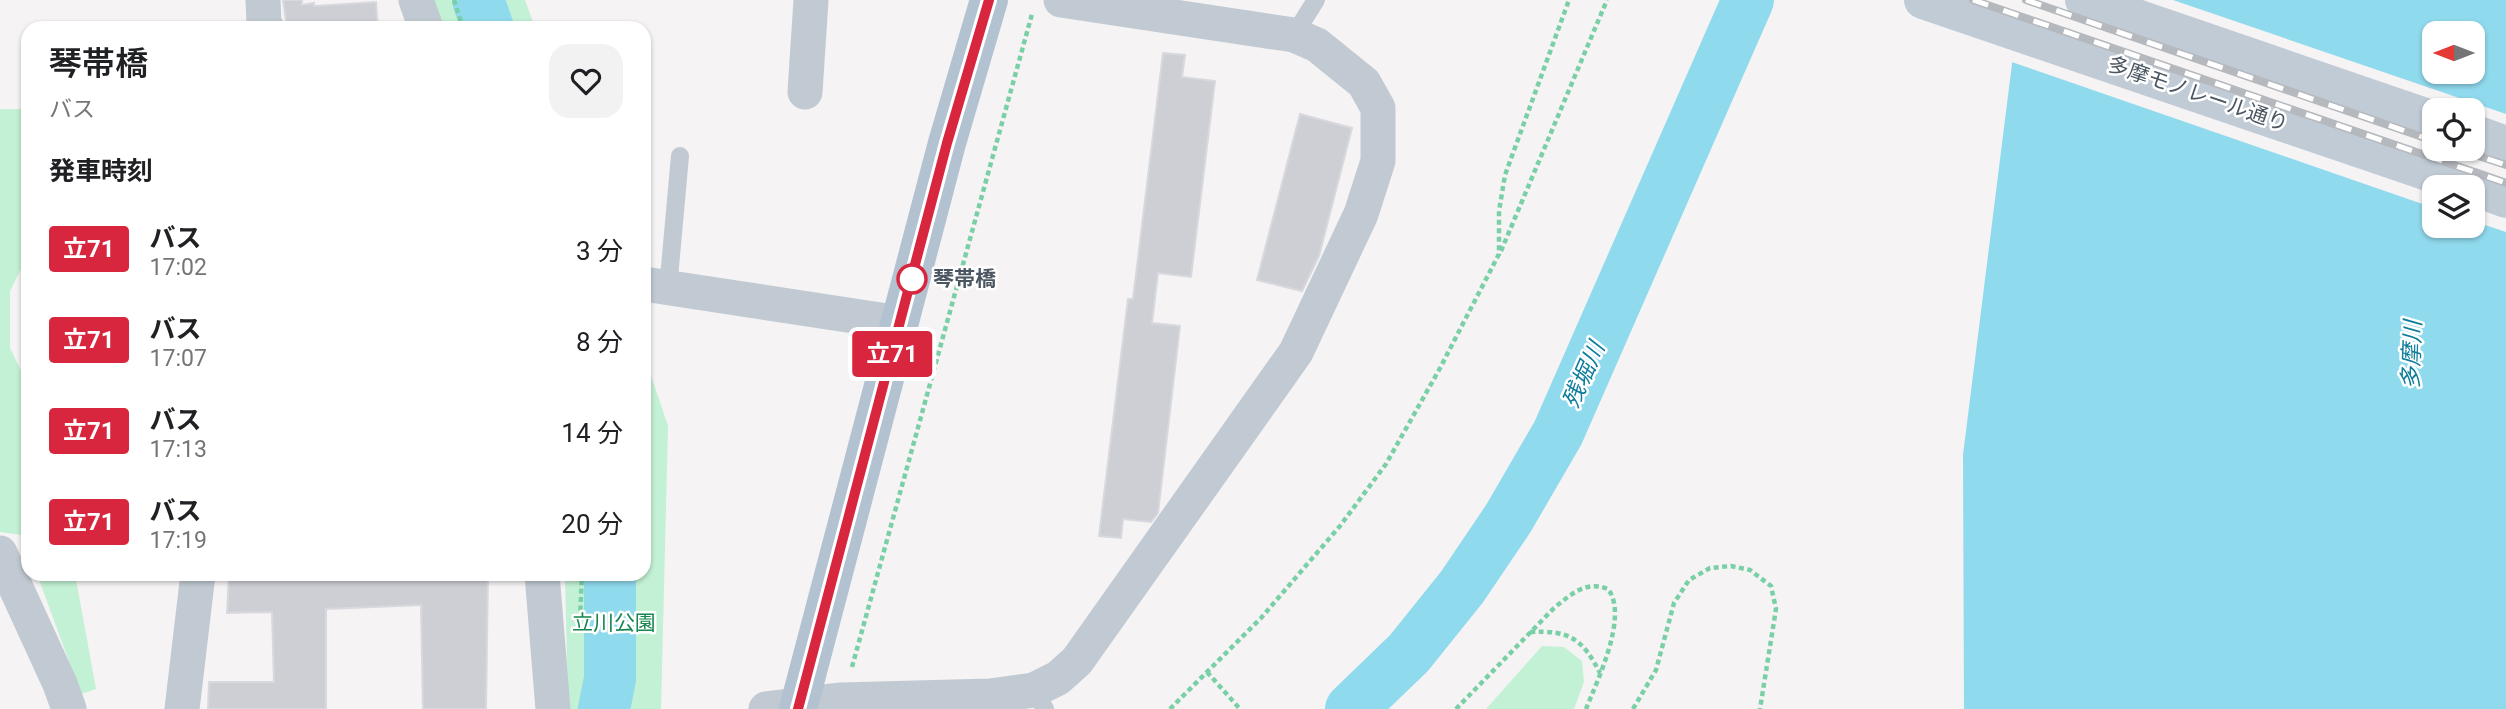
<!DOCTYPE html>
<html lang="ja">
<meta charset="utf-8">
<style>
:root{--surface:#fff;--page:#f2f2f2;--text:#202124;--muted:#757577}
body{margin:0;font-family:Roboto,"Noto Sans JP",sans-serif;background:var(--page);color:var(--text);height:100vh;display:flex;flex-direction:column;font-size:26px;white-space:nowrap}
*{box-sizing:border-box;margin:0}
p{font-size:23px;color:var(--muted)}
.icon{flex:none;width:38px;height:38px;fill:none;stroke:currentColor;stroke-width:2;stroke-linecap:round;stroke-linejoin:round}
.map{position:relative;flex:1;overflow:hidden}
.panel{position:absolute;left:21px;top:21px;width:630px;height:560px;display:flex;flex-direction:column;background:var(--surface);border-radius:21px;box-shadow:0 2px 5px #0004}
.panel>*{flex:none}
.badge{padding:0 14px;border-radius:5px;font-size:24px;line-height:46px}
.needle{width:46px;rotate:270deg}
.buttons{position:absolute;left:2422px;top:21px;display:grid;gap:14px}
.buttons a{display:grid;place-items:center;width:63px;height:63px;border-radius:14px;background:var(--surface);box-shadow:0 2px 5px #0004;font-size:35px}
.map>.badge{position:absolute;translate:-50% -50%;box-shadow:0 0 0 4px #fff}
h2{padding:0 28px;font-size:26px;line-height:63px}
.round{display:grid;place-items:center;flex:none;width:74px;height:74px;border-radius:21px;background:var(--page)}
.overview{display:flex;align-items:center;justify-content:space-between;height:119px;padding:0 28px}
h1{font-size:33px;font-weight:600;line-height:52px}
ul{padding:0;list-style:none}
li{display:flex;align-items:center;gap:21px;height:91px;padding:0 28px}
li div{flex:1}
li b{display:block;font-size:26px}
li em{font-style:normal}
li .badge{min-width:77px;font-weight:700;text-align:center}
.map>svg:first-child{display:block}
</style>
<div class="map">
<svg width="2506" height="709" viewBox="0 0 2506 709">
<rect width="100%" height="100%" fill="#f5f3f3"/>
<g fill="#c3f1d5">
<polygon points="424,0 525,0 535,28 433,28"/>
<polygon points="0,109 26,109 28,122 28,255 10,291 10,348 28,385 28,551 22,535 0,532"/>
<polygon points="644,355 668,426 661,709 568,709 565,574 644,574"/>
<polygon points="37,574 75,574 96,689 81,694"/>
<polygon points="1542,646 1564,647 1582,661 1584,682 1574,709 1486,709"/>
</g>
<path fill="#90daee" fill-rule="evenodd" d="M 2020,0 L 2506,0 L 2506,709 L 1964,709 L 1963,455 ZM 2434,33 L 2473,33 L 2473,72 L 2434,72 ZM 2434,110 L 2473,110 L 2473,149 L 2434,149 ZM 2434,187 L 2473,187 L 2473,226 L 2434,226 Z"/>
<path fill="#f5f3f3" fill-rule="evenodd" d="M 2017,0 L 2173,0 L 2506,114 L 2506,232 L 2473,221 L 2473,187 L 2434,187 L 2434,208 L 2009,61 ZM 2434,110 L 2473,110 L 2473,149 L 2434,149 Z"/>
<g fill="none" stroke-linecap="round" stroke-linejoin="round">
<g stroke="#90daee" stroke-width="52">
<polyline points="478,0 488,28"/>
<polyline points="604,709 610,679 610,574"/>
<polyline points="1351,709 1409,653 1462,587 1508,519 1558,433 1748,0"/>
</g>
</g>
<g fill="#cdcfd5" stroke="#d7d9de" stroke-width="2">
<polygon points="283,0 302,0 302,5 314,3 314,6 376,2 378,28 287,28"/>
<polygon points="1163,53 1185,55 1182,77 1215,81 1191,277 1158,273 1152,323 1180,326 1158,513 1151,522 1123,519 1121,538 1099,536 1128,299 1133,299"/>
<polygon points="1300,114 1352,128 1319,256 1302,291 1257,280"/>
<polygon points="229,574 488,574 486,709 423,709 421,605 326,609 326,709 208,709 209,682 274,682 272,612 227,613"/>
</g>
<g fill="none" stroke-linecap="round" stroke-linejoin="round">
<g stroke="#7ad0a6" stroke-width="4.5" stroke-dasharray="5 3.5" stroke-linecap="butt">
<polyline points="454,0 463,28"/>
<polyline points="1501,251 1607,0"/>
<polyline points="580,619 582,574"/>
<path d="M 1530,632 C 1569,630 1582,638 1600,673"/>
<polyline points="852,667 1032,14"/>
<polyline points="1207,672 1240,709"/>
<polyline points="1170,709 1261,618 1340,526 1386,464 1439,370 1499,254 1499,211 1505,175 1569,0"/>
<path d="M 1456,709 L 1555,607 C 1572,594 1586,580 1608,589 C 1629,616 1597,681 1586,709"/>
<polyline points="1633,709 1656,670 1674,603 1689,580 1710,568 1731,566 1750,570 1771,586 1776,609 1760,709"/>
</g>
<g stroke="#c1cad2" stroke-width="18">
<polyline points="1294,35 1316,0"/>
<polyline points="668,289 680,156"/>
<polyline points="1034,690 1045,709"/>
</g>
<g stroke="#c1cad2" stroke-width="35">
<polyline points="263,0 264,25 267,28"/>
<polyline points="416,0 426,28"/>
<polyline points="805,92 811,0"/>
<polyline points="644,284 900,323"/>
<polyline points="0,553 60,684 69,709"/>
<polyline points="542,574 553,709"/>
<polyline points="182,709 198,574"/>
<polyline points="766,709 841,700 990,696 1034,690 1058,678 1077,661 1296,352 1361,214 1378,161 1378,108 1364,83 1317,45 1294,35 1061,0"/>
</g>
<g stroke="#c1cbd6" stroke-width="38">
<polyline points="1923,0 2472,187"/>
<polyline points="2084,0 2434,120"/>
<polyline points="2473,133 2506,145"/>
<polyline points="2473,187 2506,199"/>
</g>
<polyline stroke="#b3c2d1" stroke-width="38" points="798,709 947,143 989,0"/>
<defs>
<g id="rail">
<polyline points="1973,0 2506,183"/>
<polyline points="2026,0 2434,141"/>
<polyline points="2457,149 2506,165"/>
</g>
</defs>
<use href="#rail" stroke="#b5b8bd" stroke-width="8"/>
<use href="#rail" stroke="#fff" stroke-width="5" stroke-dasharray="16" stroke-linecap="butt"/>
</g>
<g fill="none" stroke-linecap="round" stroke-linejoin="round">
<defs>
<polyline id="line" points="798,709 947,143 989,0"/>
</defs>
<use href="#line" stroke="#fff" stroke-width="16"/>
<use href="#line" stroke="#d7263d" stroke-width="10"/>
</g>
<circle fill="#fff" stroke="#d7263d" stroke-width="3.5" cx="912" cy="279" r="14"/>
<g text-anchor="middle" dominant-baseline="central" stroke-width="5" stroke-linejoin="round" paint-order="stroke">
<g font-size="21" fill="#4a5661" stroke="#fff">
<text transform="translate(2198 94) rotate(19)">多摩モノレール通り</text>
</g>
<g font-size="21" font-weight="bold" fill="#4a5661" stroke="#fff" text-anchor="start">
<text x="933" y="279">琴帯橋</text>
</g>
<g font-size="21" fill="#17864f" stroke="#fff">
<text x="614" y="623">立川公園</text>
</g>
<g font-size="23" font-style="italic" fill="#0c7c9b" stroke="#fff">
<text transform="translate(2412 355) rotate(-88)">多摩川</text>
<text transform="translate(1584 375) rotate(-66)">残堀川</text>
</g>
</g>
</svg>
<div class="buttons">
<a><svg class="needle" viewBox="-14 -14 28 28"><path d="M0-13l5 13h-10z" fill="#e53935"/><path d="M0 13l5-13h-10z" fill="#757577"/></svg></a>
<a><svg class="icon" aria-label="locate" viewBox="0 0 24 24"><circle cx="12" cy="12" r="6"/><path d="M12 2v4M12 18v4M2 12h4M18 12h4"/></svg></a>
<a><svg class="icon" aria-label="layers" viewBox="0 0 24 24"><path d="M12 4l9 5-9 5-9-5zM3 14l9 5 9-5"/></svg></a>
</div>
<b class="badge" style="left:892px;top:354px;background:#d7263d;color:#fff">立71</b>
<section class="panel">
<div class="overview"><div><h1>琴帯橋</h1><p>バス</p></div><a class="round"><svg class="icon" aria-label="heart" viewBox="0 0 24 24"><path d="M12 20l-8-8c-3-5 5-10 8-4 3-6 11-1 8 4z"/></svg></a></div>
<h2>発車時刻</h2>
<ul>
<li><span class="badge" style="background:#d7263d;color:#fff">立71</span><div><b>バス</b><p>17:02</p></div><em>3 分</em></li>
<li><span class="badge" style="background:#d7263d;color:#fff">立71</span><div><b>バス</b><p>17:07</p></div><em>8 分</em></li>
<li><span class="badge" style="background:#d7263d;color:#fff">立71</span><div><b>バス</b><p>17:13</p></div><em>14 分</em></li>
<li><span class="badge" style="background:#d7263d;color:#fff">立71</span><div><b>バス</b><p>17:19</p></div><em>20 分</em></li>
</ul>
</section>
</div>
